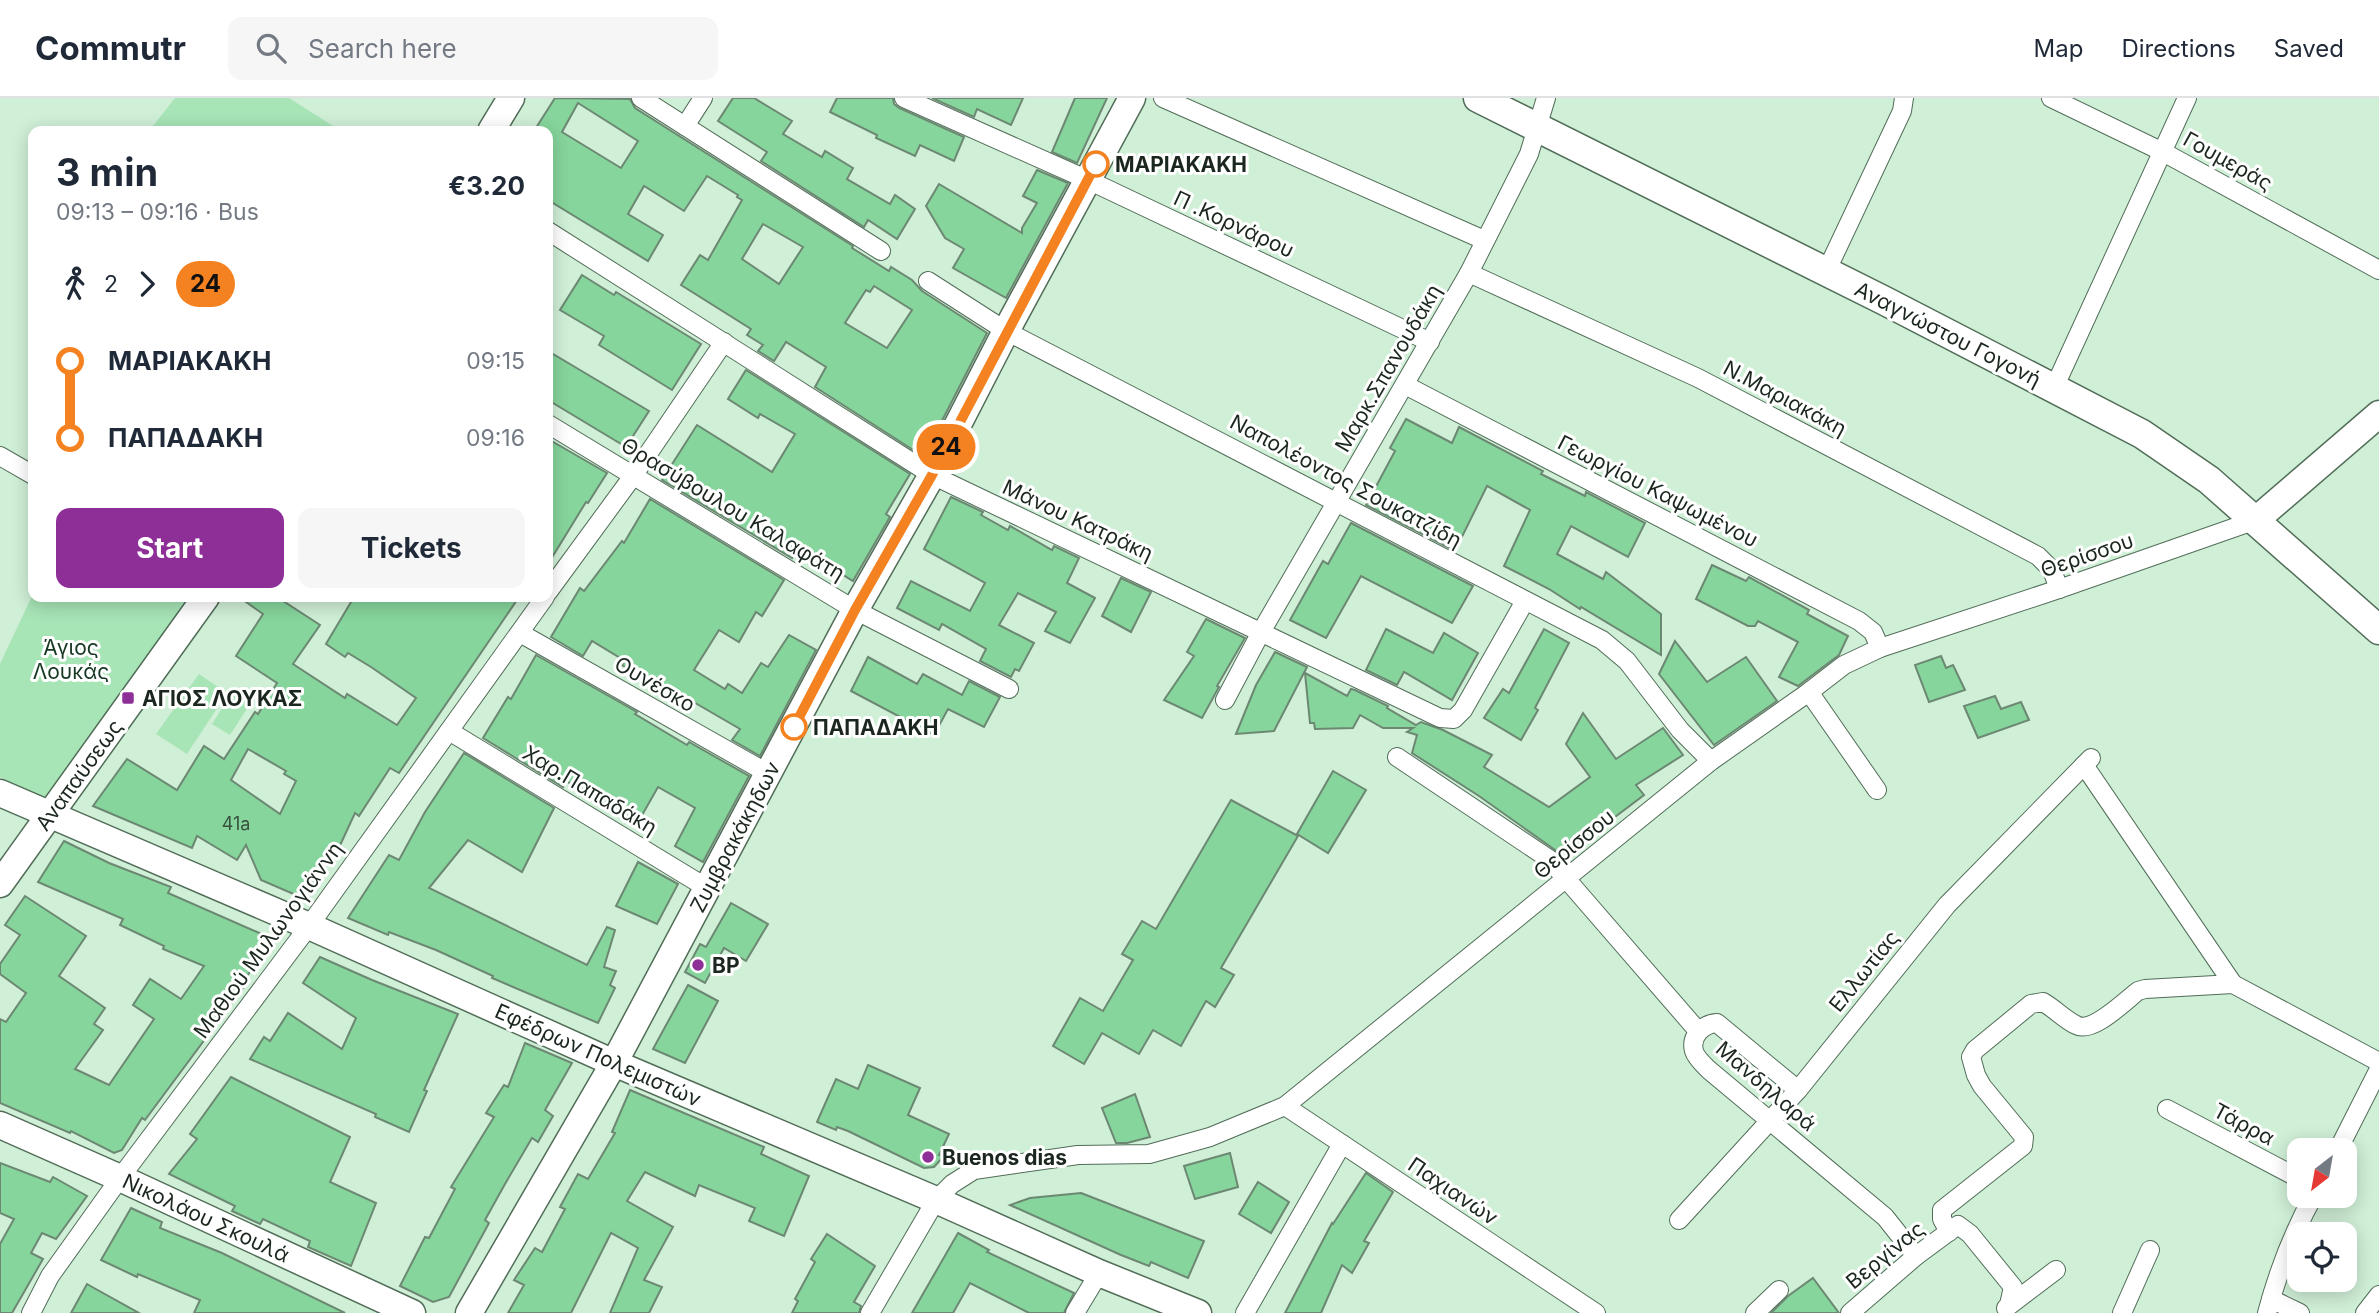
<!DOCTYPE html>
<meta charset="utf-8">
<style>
:root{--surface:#fff;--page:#f6f6f7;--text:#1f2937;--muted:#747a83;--line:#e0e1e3;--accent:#8e2f98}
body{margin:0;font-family:Inter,sans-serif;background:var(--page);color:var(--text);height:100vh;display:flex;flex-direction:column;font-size:26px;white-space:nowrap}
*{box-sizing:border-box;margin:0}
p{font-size:23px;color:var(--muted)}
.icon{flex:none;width:38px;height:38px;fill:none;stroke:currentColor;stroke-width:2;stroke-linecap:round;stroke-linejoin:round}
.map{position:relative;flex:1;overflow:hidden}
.side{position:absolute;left:28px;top:28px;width:525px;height:476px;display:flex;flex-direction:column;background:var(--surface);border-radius:14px;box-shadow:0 4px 18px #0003}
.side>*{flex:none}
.badge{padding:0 14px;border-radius:23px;font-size:24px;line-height:46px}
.needle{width:46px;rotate:211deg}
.fabs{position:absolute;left:2287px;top:1040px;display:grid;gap:14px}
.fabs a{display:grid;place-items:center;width:70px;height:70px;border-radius:14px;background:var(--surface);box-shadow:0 4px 18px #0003;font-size:35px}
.map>.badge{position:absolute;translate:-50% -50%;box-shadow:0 0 0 4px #fff}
.legs{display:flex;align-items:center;gap:10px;height:77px;padding:0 28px;font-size:23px}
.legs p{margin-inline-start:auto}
.head{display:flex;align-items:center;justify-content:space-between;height:119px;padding:0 28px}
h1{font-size:38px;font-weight:700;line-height:52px}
.action{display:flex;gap:14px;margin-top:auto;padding:14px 28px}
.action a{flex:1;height:80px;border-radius:14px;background:var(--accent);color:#fff;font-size:28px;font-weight:700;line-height:80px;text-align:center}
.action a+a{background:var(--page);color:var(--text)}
ul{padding:0 28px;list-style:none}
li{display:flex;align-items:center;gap:24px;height:77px;font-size:26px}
li i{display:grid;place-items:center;width:10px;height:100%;margin:0 9px;background:currentColor}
li i::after{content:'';width:18px;height:18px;margin:-9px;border:5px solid;border-radius:50%;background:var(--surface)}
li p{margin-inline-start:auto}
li:first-child i{background:linear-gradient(#0000 50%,currentColor 0)}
li:last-child i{background:linear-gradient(currentColor 50%,#0000 0)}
header{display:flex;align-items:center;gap:42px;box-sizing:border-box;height:98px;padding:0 35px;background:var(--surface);border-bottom:2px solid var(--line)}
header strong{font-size:33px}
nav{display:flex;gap:38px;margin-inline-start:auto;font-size:24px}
.search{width:490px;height:63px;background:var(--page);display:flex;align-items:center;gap:18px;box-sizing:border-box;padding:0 24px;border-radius:14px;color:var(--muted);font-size:26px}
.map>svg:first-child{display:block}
</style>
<header>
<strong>Commutr</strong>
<div class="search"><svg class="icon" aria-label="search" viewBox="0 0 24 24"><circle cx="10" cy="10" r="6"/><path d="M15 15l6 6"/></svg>Search here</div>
<nav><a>Map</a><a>Directions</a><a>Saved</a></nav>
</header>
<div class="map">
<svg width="2379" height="1215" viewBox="0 0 2379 1215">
<rect width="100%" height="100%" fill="#d0efd7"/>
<g fill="#a7e4b6">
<polygon points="175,0 289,0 341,33 149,33"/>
<polygon points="33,496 33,499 192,499 48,703 0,679 0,566"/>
<polygon points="199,576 227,595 187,656 156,636"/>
<polygon points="232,595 250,606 230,637 212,626"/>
</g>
<g fill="#86d59c" stroke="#6c8872" stroke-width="2" fill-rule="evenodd">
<path d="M 555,0 L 630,1 L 635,10 L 853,148 L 852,150 L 889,173 L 891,169 L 912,182 L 922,193 L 987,235 L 927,352 L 925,351 L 921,357 L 815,289 L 826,269 L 786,244 L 774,263 L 758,253 L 763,247 L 747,237 L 751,231 L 681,187 L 700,157 L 708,162 L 742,102 L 737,99 L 738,97 L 707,78 L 684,113 L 644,88 L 628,116 L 663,137 L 648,163 L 548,102 L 548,33 L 534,33 ZM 578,5 L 638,43 L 621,70 L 562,34 ZM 763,126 L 803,149 L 779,186 L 742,161 ZM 874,188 L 912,212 L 887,250 L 845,225 L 866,192 L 870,194 Z"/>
<polygon points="733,0 754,0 792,23 783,36 822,59 825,53 853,70 847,81 890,106 895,97 915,111 897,141 868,122 864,129 761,63 767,54 718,23"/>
<polygon points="837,0 893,0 894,6 899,10 964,39 954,63 920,47 915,58 876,40 877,37 830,14"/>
<polygon points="932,0 1023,0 1011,27 977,11 974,19"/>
<polygon points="1075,0 1107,0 1077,65 1052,54"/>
<polygon points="1037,72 1068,85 1006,200 953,170 964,151 945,140 926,108 939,86 1022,135 1022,130 1037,105 1023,98"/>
<polygon points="582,177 614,197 616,194 701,246 672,292 599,247 604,238 560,212"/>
<polygon points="548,253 649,313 626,349 548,302"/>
<polygon points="746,272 910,376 886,416 890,419 853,483 798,449 792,460 662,382 697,327 772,374 795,336 760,316 758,320 728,301"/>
<polygon points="1406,321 1452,345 1459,329 1543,373 1541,376 1585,398 1586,394 1645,425 1628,459 1571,428 1557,456 1603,481 1606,474 1661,516 1661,557 1581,509 1580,511 1549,491 1504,468 1530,412 1487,388 1455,453 1366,407 1395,353 1390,350"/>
<polygon points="548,341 607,375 588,405 586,404 548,466"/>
<polygon points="951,399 983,414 981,417 1008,432 1010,428 1052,452 1054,448 1079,460 1067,485 1095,500 1070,545 1045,533 1056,514 1018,495 999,527 1034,545 1019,573 1015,571 1011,579 980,563 986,551 942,526 939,532 897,510 911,483 970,513 985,485 924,451"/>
<polygon points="650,401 784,482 762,518 756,514 739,544 719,532 694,572 725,591 728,586 742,595 761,565 768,569 789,537 816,552 760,658 732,642 740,631 659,584 656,589 622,567 625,563 592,543 583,558 551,539 580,490 584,493 622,443 624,445"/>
<polygon points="1351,425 1473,488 1452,525 1361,478 1326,540 1290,522 1323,463 1328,466"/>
<polygon points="1712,467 1746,483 1749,479 1809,512 1807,516 1848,538 1839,557 1798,588 1779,579 1798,544 1758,523 1755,528 1748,528 1696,501"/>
<polygon points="1121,480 1151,494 1131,534 1102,518"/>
<path d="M 239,499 L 277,499 L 320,527 L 293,566 L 345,600 L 347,596 L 397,627 L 416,600 L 371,569 L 348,555 L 345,559 L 326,546 L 354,499 L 519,499 L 399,675 L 390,670 L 359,718 L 355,715 L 336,756 L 330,754 L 305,801 L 261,782 L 246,747 L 237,762 L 197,738 L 192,750 L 93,708 L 127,661 L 177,692 L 204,648 L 224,661 L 255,614 L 258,616 L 277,585 L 236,558 L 263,516 ZM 248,651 L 286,673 L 284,676 L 296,683 L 280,716 L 231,682 Z"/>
<polygon points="1206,521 1245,540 1217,588 1219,589 1202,620 1164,602 1194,558 1187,554"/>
<polygon points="1386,531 1433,555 1444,535 1478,555 1452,602 1404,574 1397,587 1366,572"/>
<polygon points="1544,531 1569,545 1535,610 1538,612 1521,642 1484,620 1503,591 1509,595"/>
<polygon points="1675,543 1707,584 1746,559 1777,603 1714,647 1659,576"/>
<polygon points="1275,554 1307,569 1274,633 1236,636 1256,587"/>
<polygon points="536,557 630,610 637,614 635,616 687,647 689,644 749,678 703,764 675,748 695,710 658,689 637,726 566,683 563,689 483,640 508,599 511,601"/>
<polygon points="1941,558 1946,570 1953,567 1965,592 1929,604 1915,567"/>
<polygon points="868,559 917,586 923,576 962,597 969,583 1000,599 984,629 948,611 934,637 851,593"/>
<polygon points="1305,575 1347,598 1351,591 1355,592 1388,608 1387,610 1416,627 1421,624 1443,632 1492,657 1484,669 1549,709 1590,679 1566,646 1583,615 1616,661 1663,630 1683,657 1636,687 1644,697 1562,759 1555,752 1479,698 1412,655 1417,637 1407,634 1413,630 1383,630 1360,617 1353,630 1315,631 1314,625 1310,625"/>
<polygon points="1995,598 2001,611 2021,604 2029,622 1978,640 1964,608"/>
<polygon points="464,655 554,710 522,774 468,742 429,790 587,867 607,829 615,832 604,869 616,873 610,887 615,890 598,925 492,880 493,878 436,852 389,834 388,837 348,820 389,757 399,762 425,714"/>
<polygon points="1333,673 1366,692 1328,755 1297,736"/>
<polygon points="1231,702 1298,738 1221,870 1234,877 1215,909 1206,903 1181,948 1153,932 1139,956 1102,935 1084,966 1053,948 1080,900 1103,913 1133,862 1122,856 1142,823 1156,831"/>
<polygon points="64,743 109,765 171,789 168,795 273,841 240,888 243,890 145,1022 142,1020 122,1052 114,1055 71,1033 70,1035 0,1005 0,921 6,924 26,895 0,876 0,866 20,837 5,827 25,798 86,838 59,878 105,910 94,926 103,932 75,971 109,987 154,921 133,907 150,881 181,901 204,868 163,851 164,848 120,827 123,821 38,784"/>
<polygon points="638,764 678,786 657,826 616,808"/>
<polygon points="731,805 768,826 746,863 724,850 705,885 685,874 700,846 706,849"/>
<polygon points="320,859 372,882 458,916 424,992 427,993 409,1034 375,1019 376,1016 250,961 264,939 270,943 288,915 342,951 356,920 303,885"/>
<polygon points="688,887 718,903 685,965 653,951"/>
<polygon points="525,945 572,965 545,1012 553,1018 538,1044 532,1040 505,1086 485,1122 489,1125 449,1199 433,1204 400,1188 425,1139 429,1140 455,1091 451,1089 494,1019 486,1015 504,987 508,989"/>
<polygon points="868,967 920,990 908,1017 949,1036 939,1057 944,1058 934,1069 924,1070 848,1033 837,1029 836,1032 817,1024 836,981 858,991"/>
<polygon points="231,979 350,1039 330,1084 376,1105 351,1168 308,1149 310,1143 263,1121 260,1126 232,1113 235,1108 169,1076 197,1041 190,1036"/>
<polygon points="630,992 764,1049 761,1056 809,1078 784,1138 749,1123 755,1110 699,1087 695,1098 645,1074 627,1103 673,1129 644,1182 662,1189 649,1215 610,1215 638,1150 611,1135 571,1215 508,1215 524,1187 514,1182 535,1150 542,1154 565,1111 560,1109 578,1076 588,1081 615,1035 612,1034"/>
<polygon points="1135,996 1150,1039 1127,1045 1116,1045 1102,1010"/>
<polygon points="1230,1055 1238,1089 1195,1101 1184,1068"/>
<polygon points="0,1065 50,1084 53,1079 87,1098 56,1141 42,1135 31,1155 43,1161 12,1215 0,1215 0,1146 14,1121 0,1115"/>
<polygon points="1366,1075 1393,1094 1364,1143 1369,1145 1352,1175 1342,1167 1321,1215 1285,1215 1332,1125 1333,1126"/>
<polygon points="1258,1084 1289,1104 1271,1135 1239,1116"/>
<polygon points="1081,1095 1204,1143 1188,1180 1151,1164 1149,1168 1121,1157 1010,1107 1030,1100"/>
<polygon points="131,1110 162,1124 160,1130 222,1155 345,1215 194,1215 200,1202 138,1176 137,1179 101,1162"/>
<polygon points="958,1135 989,1152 987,1154 1074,1195 1064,1215 1029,1215 970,1185 953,1215 912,1215"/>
<polygon points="827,1136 875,1168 854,1204 861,1208 859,1215 792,1215 798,1203 795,1201 815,1164 811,1161"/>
<polygon points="1813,1180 1839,1215 1771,1215 1788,1198"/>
<polygon points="87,1186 94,1190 139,1215 71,1215"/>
</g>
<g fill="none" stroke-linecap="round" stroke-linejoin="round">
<defs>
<g id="street">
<polyline points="641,0 881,153"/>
<polyline points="904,0 1088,82 1430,244"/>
<polyline points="1163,0 1484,142"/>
<polyline points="2051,0 2163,54 2379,172"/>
<polyline points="685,28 703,0"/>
<polyline points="548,133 932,377 1440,620 1454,621 1463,612 1525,503"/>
<polyline points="1826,174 1902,13 1904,0"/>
<polyline points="1469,175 1698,280 2038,458 2052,472 2059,491"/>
<polyline points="928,183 1006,233 1602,542 1627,563 1680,632 1711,663"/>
<polyline points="1405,287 1859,523 1873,534 1880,550"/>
<polyline points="2054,290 2187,0"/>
<polyline points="548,326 855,512 1009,591"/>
<polyline points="0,358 33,377"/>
<polyline points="548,494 633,378 724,244"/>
<polyline points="520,535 769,676"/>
<polyline points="1809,594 1877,692"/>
<polyline points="1225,602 1261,534 1469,175 1529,56 1546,0"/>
<polyline points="449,633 707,790"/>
<polyline points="1397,659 1549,761 1698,933"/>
<polyline points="2084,667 2233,886 2379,964"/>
<path d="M 1798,992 L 1717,925 C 1703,926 1690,938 1694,953 C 1696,960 1704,967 1709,972 L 1885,1119 L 1916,1158"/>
<polyline points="1285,1008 1596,1215"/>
<polyline points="2167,1011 2300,1081"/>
<polyline points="2338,1052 2379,971"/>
<polyline points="1679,1122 1798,992 1947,807 2091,660"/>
<path d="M 1949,1134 L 1942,1121 L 1942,1112 L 2023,1048 L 2024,1039 L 1982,988 L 1976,977 L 1971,959 L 1975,952 L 2031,906 L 2043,904 C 2055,911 2064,921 2076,927 C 2092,936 2124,904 2138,893 L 2145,891 L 2233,886"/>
<polyline points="2271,1201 2300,1215"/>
<polyline points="2006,1210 2056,1172"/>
<polyline points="31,1215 50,1178 120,1080 309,828 545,499"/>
<polyline points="870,1215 936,1102 952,1086 974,1072 1078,1057 1149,1056 1210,1039 1285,1008 1711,663 1809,594 1844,567 1880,550 2059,491 2256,422"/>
<polyline points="1075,1215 1099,1175"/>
<polyline points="1245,1215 1342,1046"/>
<polyline points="1755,1215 1779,1192"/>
<polyline points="1850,1215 1916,1158 1958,1127 1970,1136 2013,1189 2009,1207"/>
<polyline points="2122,1215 2150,1152"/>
<path d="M 2267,1215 C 2278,1174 2293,1134 2314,1097"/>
<polyline points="2365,1215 2379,1197"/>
</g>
<g id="secondary">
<polyline points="491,33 511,0"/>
<polyline points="2256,422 2379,316"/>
<polyline points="0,695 309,828 614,965 936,1102 1099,1175 1198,1215"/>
<polyline points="0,786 206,499"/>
<polyline points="0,1027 120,1080 412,1215"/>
<polyline points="469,1215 614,965 855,512 932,377 1006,233 1132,0"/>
</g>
<polyline id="primary" points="1478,0 1885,203 2142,336 2209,382 2379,532"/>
</defs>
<use href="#street" stroke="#516d58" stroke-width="20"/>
<use href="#secondary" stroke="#516d58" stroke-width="29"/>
<use href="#primary" stroke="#516d58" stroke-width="31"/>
<use href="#street" stroke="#fff" stroke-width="18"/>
<use href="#secondary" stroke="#fff" stroke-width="26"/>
<use href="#primary" stroke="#fff" stroke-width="28"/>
</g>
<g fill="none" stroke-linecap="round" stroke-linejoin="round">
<defs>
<polyline id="line-1" points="794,629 855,512 932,377 1096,66"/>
</defs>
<use href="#line-1" stroke="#fff" stroke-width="16"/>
<use href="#line-1" stroke="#f58220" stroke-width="10"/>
</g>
<g fill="#fff" stroke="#f58220" stroke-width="3.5">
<circle cx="1096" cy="66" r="12"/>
<circle cx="794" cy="629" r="12"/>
</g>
<g fill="#8e2f98" stroke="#fff" stroke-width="2.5">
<rect x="121" y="593" width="14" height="14" rx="3.5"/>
<circle cx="698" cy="867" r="7"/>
<circle cx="928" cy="1059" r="7"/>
</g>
<g text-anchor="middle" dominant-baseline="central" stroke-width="6" stroke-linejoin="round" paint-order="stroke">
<g font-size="18" fill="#36523e">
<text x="236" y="725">41a</text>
</g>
<g font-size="21" fill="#1b271e" stroke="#fff">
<text transform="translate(2228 63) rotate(29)">Γουμεράς</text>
<text transform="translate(1234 126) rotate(25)">Π .Κορνάρου</text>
<text transform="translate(1948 236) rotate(27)">Αναγνώστου Γογονή</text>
<text transform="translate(1388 270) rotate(-60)">Μαρκ.Σπανουδάκη</text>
<text transform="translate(1785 300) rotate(28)">Ν.Μαριακάκη</text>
<text transform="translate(1346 383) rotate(28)">Ναπολέοντος Σουκατζίδη</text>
<text transform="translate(1658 393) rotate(27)">Γεωργίου Καψωμένου</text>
<text transform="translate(733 411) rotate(31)">Θρασύβουλου Καλαφάτη</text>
<text transform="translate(1078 422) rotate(25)">Μάνου Κατράκη</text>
<text transform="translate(2087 457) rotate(-19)">Θερίσσου</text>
<text transform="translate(655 586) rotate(30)">Ουνέσκο</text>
<text transform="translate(79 677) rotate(-54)">Αναπαύσεως</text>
<text transform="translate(590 692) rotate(31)">Χαρ.Παπαδάκη</text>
<text transform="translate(735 739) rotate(-62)">Ζυμβρακάκηδων</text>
<text transform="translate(1574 746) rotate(-39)">Θερίσσου</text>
<text transform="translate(268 842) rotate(-54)">Μαθιού Μυλωνογιάννη</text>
<text transform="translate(1864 873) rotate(-51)">Ελλωτίας</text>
<text transform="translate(598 957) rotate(24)">Εφέδρων Πολεμιστών</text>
<text transform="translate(1766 988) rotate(41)">Μανδηλαρά</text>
<text transform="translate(2244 1026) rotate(28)">Τάρρα</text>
<text transform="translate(1453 1093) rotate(34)">Παχιανών</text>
<text transform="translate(206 1120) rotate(25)">Νικολάου Σκουλά</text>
<text transform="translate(1885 1157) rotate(-39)">Βεργίνας</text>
</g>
<g font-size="21" font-weight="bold" fill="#1b271e" stroke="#fff" text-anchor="start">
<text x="1115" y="66">ΜΑΡΙΑΚΑΚΗ</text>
<text x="813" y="629">ΠΑΠΑΔΑΚΗ</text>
</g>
<g font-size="21" fill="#173822" stroke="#fff">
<text x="71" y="549">Άγιος<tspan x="71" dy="24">Λουκάς</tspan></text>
</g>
<g font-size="21" font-weight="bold" fill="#1b271e" stroke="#fff" text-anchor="start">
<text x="142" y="600">ΑΓΙΟΣ ΛΟΥΚΑΣ</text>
<text x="712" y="867">BP</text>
<text x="942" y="1059">Buenos dias</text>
</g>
</g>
</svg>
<div class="fabs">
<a><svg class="needle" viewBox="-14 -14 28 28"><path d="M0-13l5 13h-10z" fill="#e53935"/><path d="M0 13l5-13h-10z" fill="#747a83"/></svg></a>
<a><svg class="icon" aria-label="locate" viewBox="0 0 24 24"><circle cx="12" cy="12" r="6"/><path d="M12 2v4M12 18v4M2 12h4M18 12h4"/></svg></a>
</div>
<b class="badge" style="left:946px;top:349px;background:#f58220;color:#111">24</b>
<section class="side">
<div class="head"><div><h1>3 min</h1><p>09:13 – 09:16 · Bus</p></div><b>€3.20</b></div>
<div class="legs"><svg class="icon" aria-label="walk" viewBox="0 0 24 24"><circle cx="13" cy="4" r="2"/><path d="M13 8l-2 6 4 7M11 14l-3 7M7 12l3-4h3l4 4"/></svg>2<svg class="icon" aria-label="forward" viewBox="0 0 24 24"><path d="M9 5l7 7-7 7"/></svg><b class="badge" style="background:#f58220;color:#111">24</b></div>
<ul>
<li><i style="color:#f58220"></i><b>ΜΑΡΙΑΚΑΚΗ</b><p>09:15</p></li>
<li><i style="color:#f58220"></i><b>ΠΑΠΑΔΑΚΗ</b><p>09:16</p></li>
</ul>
<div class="action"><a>Start</a><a>Tickets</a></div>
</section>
</div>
